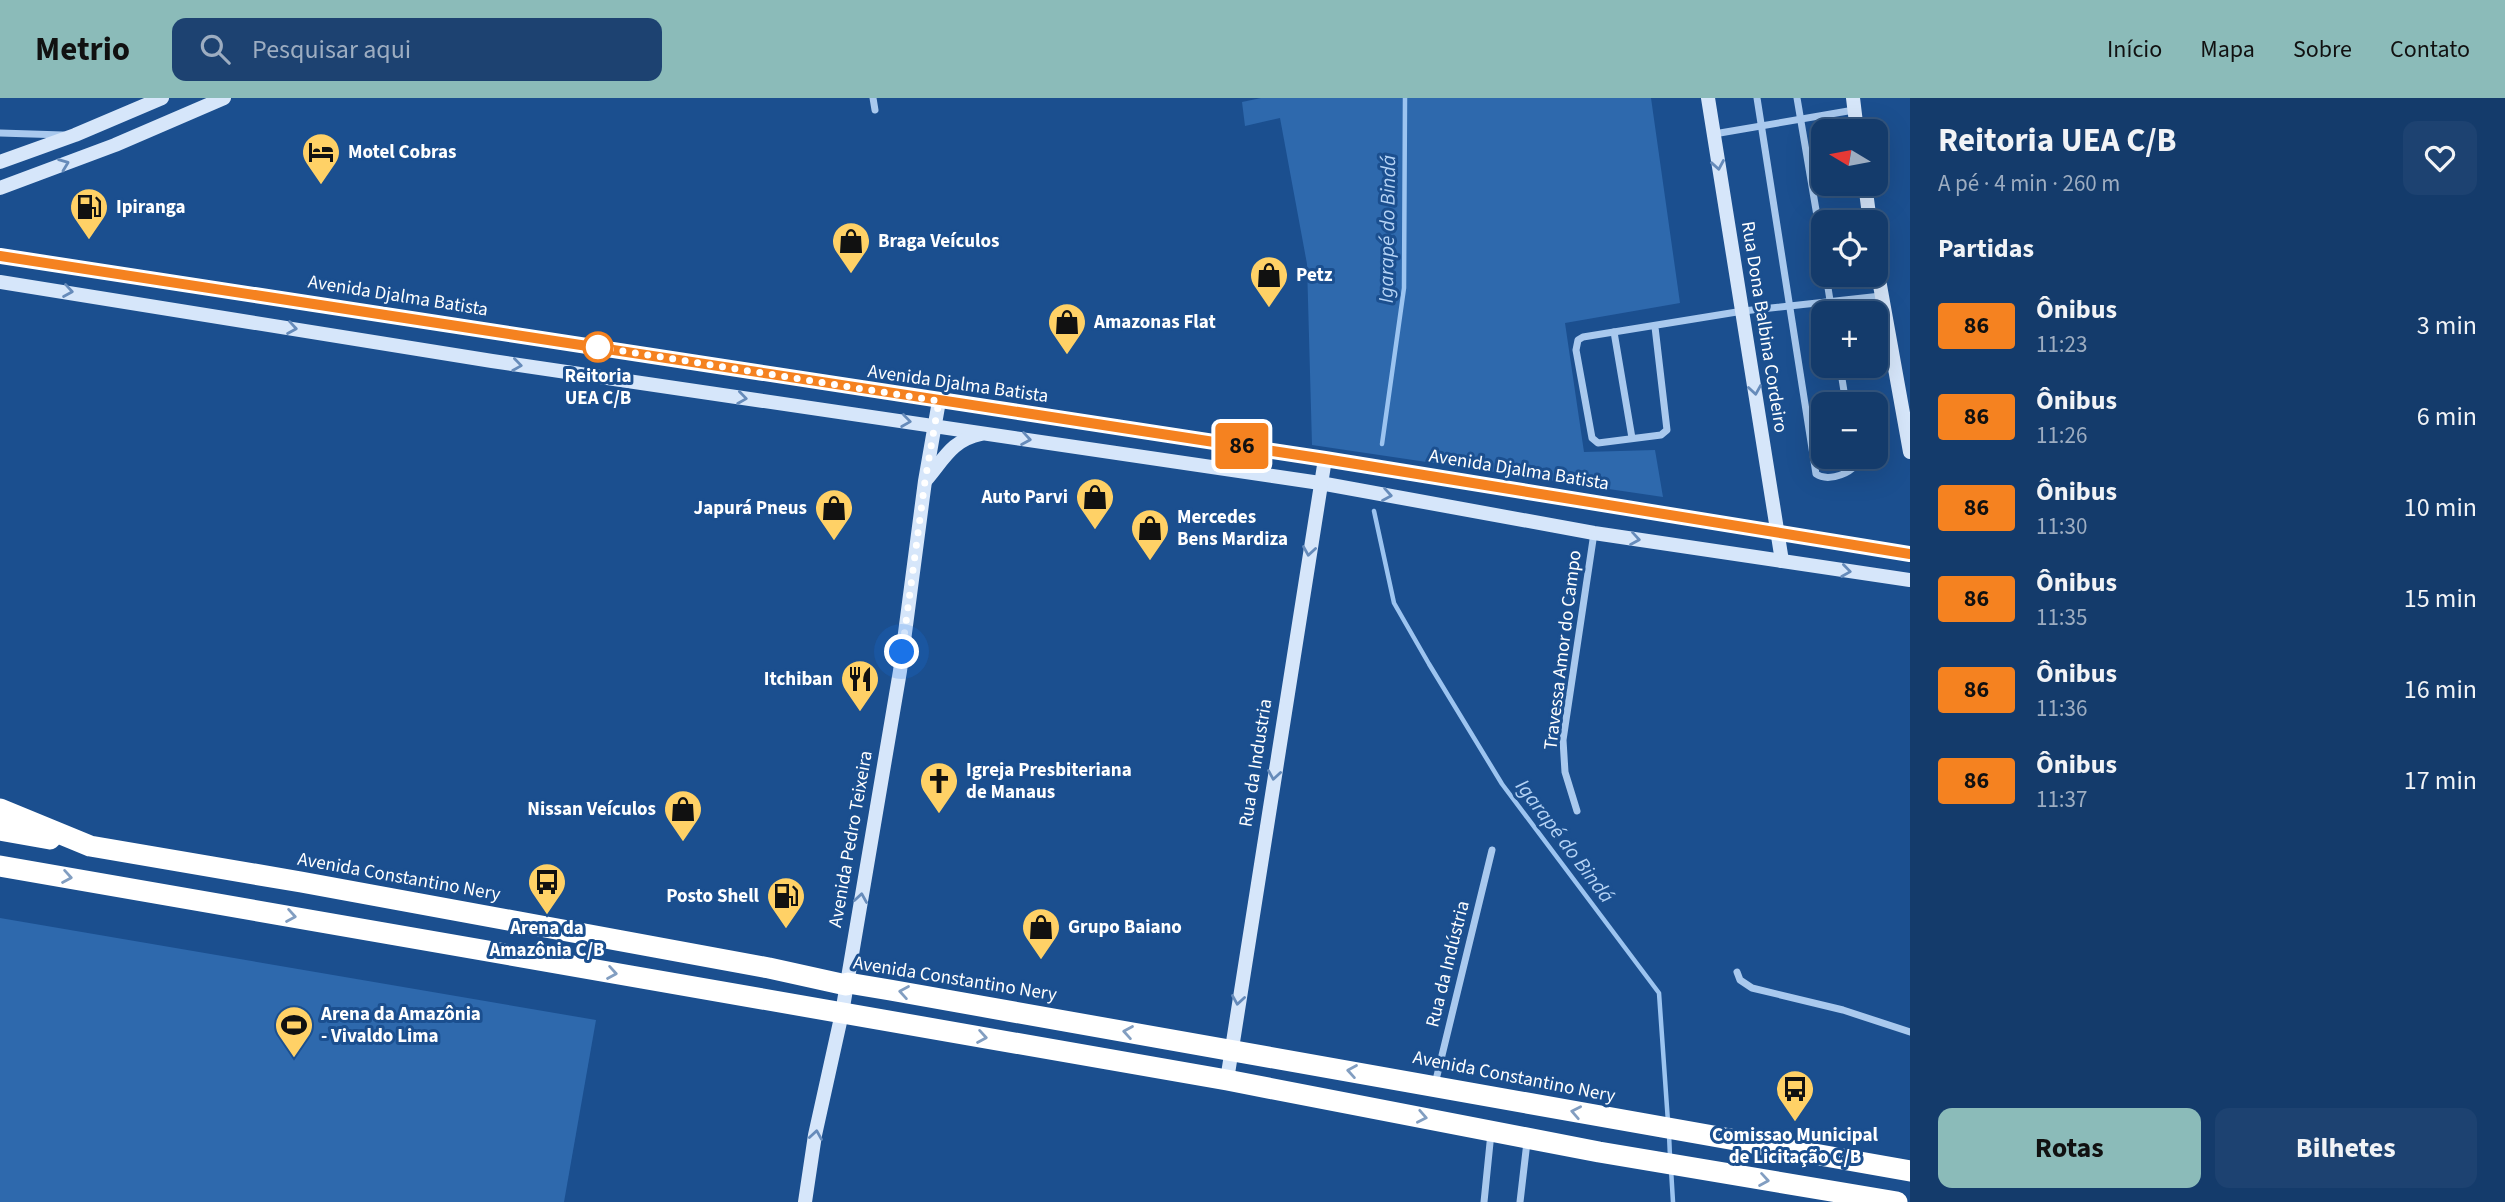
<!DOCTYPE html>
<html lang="pt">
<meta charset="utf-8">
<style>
:root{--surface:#143b6b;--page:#1d4271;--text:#f1f3f6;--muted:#9dadc1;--line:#33557e;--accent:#8bbbb9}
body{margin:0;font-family:"Source Sans 3",sans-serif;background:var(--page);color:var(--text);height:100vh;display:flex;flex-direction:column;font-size:26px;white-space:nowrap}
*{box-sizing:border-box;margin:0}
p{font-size:23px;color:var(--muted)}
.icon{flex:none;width:38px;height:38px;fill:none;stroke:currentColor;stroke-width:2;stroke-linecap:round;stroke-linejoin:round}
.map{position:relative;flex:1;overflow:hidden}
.sheet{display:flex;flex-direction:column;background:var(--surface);width:595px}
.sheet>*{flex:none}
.badge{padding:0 14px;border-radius:5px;font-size:24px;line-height:46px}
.needle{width:46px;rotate:280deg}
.controls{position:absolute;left:1811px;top:21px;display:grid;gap:14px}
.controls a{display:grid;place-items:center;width:77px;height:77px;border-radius:14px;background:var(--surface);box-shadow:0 7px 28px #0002,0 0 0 2px var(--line);font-size:35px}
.you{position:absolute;width:35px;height:35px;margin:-18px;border:5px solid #fff;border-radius:50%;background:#1a73e8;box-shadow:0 0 0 10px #1a73e833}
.map>.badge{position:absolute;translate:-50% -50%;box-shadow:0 0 0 4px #fff}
h2{padding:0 28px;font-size:26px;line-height:63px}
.round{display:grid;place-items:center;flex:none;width:74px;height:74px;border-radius:14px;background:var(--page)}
.summary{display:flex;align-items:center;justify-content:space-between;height:119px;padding:0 28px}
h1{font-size:33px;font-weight:700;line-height:52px}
.action{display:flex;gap:14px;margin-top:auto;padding:14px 28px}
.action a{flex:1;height:80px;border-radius:14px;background:var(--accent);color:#111;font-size:28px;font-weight:700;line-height:80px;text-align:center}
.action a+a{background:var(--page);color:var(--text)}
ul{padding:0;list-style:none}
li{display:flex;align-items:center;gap:21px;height:91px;padding:0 28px}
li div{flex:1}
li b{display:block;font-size:26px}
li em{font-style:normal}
li .badge{min-width:77px;font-weight:700;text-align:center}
header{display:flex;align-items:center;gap:42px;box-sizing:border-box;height:98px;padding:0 35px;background:var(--accent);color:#111}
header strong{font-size:33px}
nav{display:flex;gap:38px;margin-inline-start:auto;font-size:24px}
.search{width:490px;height:63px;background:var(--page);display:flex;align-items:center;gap:18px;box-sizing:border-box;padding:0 24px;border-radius:14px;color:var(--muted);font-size:26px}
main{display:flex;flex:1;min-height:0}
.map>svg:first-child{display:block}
</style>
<header>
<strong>Metrio</strong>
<div class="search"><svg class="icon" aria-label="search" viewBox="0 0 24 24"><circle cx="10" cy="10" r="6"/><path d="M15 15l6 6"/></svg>Pesquisar aqui</div>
<nav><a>Início</a><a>Mapa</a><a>Sobre</a><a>Contato</a></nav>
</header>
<main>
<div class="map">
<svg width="1910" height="1104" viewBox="0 0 1910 1104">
<rect width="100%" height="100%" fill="#1b4f8f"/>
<g fill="#2e69ad">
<polygon points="1261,0 1651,0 1680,205 1565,225 1584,354 1655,352 1663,399 1312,347 1307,166 1280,20 1245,28 1242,4"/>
<polygon points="0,820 596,922 564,1104 0,1104"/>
</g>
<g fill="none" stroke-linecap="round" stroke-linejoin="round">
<g stroke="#9cc4f0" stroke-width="4.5">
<polyline points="1382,346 1404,190 1405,0"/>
<polyline points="1374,413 1394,505 1429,566 1502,686 1659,895 1668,1024"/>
<polyline points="1669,1036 1670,1059"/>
<polyline points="1671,1071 1673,1104"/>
</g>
<g stroke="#a9c9ee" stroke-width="7">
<polyline points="873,0 875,12"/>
<path d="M 1757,0 L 1816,376 C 1826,383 1844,378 1853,370 L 1854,359"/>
<polyline points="1797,0 1824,159"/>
<polyline points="0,35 63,37"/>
<polyline points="1714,36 1854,12"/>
<polyline points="1826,177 1832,215"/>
<polyline points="1655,229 1667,332 1661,337 1598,345 1592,340 1576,252 1578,242 1583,239 1743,213 1881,198"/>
<polyline points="1614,234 1632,340"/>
<polyline points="1840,268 1846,306"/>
<polyline points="1577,713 1565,674 1563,642 1594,435"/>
<polyline points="1737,874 1740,882 1752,890 1843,912 1910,934"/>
<polyline points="1435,986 1492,752"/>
<polyline points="1484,1104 1491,1035"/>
<polyline points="1520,1104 1527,1044"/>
</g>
<g stroke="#d6e6fa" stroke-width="14">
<polyline points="1708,0 1782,463"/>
<polyline points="1853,0 1857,33"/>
<polyline points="0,64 75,37 162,0"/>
<polyline points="1865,86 1870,124"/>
<polyline points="0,90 115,47 224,0"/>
<polyline points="0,158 1325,361 1910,456"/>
<polyline points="1876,165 1910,354"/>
<polyline points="0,184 492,263 1320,385 1594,435 1910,482"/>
<path d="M 926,382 C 944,361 952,342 981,336"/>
<polyline points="1227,982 1325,361"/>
<polyline points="805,1104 815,1037 842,915 900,573 925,383 939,303"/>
</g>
<g stroke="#fff" stroke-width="21">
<polyline points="0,711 90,748 301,784 769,870 846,887 848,885 890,892 1910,1073"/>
<polyline points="0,732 50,741"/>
<polyline points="0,768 1227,982 1599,1054 1897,1104"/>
</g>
</g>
<defs><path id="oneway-chevron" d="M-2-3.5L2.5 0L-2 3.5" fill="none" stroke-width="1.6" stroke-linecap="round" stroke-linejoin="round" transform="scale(1.75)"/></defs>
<g stroke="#668bba">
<use href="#oneway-chevron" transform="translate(64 66) rotate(-21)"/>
<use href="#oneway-chevron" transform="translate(1718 67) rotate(80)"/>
<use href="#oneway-chevron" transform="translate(68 193) rotate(9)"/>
<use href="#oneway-chevron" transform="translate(292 230) rotate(9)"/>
<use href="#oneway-chevron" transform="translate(517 267) rotate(8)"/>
<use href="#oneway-chevron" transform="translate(1755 292) rotate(81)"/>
<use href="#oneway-chevron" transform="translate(742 300) rotate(8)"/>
<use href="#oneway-chevron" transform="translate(906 323) rotate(8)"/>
<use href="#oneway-chevron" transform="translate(1026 341) rotate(9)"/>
<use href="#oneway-chevron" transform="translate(1387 397) rotate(10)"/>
<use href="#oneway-chevron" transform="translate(1635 441) rotate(9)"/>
<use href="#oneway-chevron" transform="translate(1309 453) rotate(99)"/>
<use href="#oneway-chevron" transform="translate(1846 473) rotate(8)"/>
<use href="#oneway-chevron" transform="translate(1274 677) rotate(99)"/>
<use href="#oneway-chevron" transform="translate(861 800) rotate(-81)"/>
<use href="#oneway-chevron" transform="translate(1238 902) rotate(99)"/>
<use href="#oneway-chevron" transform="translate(816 1037) rotate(-81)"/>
</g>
<g stroke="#829ec1">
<use href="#oneway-chevron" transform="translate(67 779) rotate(10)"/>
<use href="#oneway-chevron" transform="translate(291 818) rotate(10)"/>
<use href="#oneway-chevron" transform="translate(612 875) rotate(10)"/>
<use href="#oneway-chevron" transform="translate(904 894) rotate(-170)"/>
<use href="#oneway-chevron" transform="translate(1128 934) rotate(-170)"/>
<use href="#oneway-chevron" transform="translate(982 939) rotate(10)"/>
<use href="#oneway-chevron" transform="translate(1352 973) rotate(-170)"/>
<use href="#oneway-chevron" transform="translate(1576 1014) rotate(-169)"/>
<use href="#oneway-chevron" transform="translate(1422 1019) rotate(11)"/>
<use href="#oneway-chevron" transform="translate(1764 1082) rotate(9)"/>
</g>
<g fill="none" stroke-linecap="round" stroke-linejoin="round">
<defs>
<polyline id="line" points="0,158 1325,361 1910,456"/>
</defs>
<use href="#line" stroke="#fff" stroke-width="16"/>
<use href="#line" stroke="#f58220" stroke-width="10"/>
<polyline stroke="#fff" stroke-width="7" stroke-dasharray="0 12.6" points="598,249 939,303 925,383 902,554"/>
</g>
<defs>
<symbol id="hotel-pin" viewBox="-11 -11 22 30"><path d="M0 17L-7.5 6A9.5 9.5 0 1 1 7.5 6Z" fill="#ffd166" stroke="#1b4f8f"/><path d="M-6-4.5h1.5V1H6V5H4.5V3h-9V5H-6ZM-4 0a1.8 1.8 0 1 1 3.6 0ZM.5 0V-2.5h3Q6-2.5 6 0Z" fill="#111"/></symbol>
<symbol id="fuel-pin" viewBox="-11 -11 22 30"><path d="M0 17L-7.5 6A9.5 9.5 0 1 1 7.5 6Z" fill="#ffd166" stroke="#1b4f8f"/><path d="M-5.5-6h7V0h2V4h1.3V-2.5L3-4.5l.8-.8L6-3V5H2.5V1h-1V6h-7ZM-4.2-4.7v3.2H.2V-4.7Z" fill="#111"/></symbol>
<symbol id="shop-pin" viewBox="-11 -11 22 30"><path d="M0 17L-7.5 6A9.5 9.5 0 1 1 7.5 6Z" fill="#ffd166" stroke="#1b4f8f"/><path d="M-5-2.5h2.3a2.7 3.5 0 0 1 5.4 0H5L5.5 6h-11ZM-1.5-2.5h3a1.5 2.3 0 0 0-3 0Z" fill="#111"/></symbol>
<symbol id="restaurant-pin" viewBox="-11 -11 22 30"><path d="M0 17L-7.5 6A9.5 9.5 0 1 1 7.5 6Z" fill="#ffd166" stroke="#1b4f8f"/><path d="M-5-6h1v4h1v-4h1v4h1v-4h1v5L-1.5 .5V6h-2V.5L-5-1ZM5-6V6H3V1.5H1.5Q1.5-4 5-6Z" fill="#111"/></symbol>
<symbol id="church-pin" viewBox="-11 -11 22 30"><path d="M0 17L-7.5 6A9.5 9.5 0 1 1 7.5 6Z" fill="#ffd166" stroke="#1b4f8f"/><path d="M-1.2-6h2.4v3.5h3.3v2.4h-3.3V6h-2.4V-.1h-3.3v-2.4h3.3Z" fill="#111"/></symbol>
<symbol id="bus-pin" viewBox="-11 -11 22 30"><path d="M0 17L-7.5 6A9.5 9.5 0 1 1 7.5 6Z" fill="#ffd166" stroke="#1b4f8f"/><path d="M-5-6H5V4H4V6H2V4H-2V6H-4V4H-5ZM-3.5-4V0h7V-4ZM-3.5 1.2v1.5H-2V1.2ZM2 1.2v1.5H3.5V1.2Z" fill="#111"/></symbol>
<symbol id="stadium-pin" viewBox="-11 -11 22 30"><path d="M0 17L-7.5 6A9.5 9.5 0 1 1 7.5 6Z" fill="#ffd166" stroke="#1b4f8f"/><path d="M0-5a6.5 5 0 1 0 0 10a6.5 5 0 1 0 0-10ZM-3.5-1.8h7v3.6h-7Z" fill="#111"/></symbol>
</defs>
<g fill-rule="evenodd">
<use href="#hotel-pin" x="299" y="32" width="44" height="60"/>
<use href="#fuel-pin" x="67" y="87" width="44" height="60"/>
<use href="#shop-pin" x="829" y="121" width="44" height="60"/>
<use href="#shop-pin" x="1247" y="155" width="44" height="60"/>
<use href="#shop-pin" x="1045" y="202" width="44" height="60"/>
<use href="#shop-pin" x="1073" y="377" width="44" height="60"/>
<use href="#shop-pin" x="812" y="388" width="44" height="60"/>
<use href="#shop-pin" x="1128" y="408" width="44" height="60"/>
<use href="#restaurant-pin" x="838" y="559" width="44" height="60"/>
<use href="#church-pin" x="917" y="661" width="44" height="60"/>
<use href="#shop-pin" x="661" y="689" width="44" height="60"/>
<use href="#bus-pin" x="525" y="762" width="44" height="60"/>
<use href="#fuel-pin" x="764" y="776" width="44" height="60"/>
<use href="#shop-pin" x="1019" y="807" width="44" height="60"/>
<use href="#stadium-pin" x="272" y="905" width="44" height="60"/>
<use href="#bus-pin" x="1773" y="969" width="44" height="60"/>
</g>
<circle fill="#fff" stroke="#f58220" stroke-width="3.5" cx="598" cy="249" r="14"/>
<g text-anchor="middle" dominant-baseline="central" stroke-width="6" stroke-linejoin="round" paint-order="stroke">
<g font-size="19" font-weight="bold" fill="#fff" stroke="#1b4f8f" text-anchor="start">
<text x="348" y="54">Motel Cobras</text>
<text x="116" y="109">Ipiranga</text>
<text x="878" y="143">Braga Veículos</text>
<text x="1296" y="177">Petz</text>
<text x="1094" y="224">Amazonas Flat</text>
<text x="1068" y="399" text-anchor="end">Auto Parvi</text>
<text x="807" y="410" text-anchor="end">Japurá Pneus</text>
<text x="1177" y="419">Mercedes<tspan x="1177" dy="22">Bens Mardiza</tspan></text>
<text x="833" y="581" text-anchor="end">Itchiban</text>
<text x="966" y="672">Igreja Presbiteriana<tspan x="966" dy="22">de Manaus</tspan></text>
<text x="656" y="711" text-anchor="end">Nissan Veículos</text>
<text x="759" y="798" text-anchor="end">Posto Shell</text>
<text x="1068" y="829">Grupo Baiano</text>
<text x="547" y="830" text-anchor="middle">Arena da<tspan x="547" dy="22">Amazônia C/B</tspan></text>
<text x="321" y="916">Arena da Amazônia<tspan x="321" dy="22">- Vivaldo Lima</tspan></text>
<text x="1795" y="1037" text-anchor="middle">Comissao Municipal<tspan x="1795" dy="22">de Licitação C/B</tspan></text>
</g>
<g font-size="19" fill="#fff" stroke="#1b4f8f">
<text transform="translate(398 198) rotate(9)">Avenida Djalma Batista</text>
<text transform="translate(1764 229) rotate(81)">Rua Dona Balbina Cordeiro</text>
<text transform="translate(958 286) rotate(8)">Avenida Djalma Batista</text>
<text transform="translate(1519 372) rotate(9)">Avenida Djalma Batista</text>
<text transform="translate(1563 552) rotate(-83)">Travessa Amor do Campo</text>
<text transform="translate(1256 665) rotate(-81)">Rua da Industria</text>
<text transform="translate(851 741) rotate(-80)">Avenida Pedro Teixeira</text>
<text transform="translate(399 779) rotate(10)">Avenida Constantino Nery</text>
<text transform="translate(1448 866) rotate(-76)">Rua da Indústria</text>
<text transform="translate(955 881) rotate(9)">Avenida Constantino Nery</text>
<text transform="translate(1514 979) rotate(11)">Avenida Constantino Nery</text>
</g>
<g font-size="19" font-weight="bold" fill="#fff" stroke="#1b4f8f">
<text x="598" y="278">Reitoria<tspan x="598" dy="22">UEA C/B</tspan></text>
</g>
<g font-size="21" font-style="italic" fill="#b5d3f5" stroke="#1b4f8f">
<text transform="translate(1387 131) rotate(-89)">Igarapé do Bindá</text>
<text transform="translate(1565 743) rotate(53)">Igarapé do Bindá</text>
</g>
</g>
</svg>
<div class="controls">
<a><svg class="needle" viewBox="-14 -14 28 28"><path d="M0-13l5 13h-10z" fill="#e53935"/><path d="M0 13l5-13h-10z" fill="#9dadc1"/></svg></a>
<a><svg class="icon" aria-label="locate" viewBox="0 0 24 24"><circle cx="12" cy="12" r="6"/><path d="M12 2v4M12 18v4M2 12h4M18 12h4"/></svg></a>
<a>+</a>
<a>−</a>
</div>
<div class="you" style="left:902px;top:554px"></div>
<b class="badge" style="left:1242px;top:348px;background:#f58220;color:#111">86</b>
</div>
<section class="sheet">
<div class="summary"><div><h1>Reitoria UEA C/B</h1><p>A pé · 4 min · 260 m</p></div><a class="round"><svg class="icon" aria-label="heart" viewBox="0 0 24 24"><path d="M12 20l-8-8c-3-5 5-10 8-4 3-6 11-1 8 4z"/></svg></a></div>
<h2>Partidas</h2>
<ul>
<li><span class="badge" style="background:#f58220;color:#111">86</span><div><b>Ônibus</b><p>11:23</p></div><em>3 min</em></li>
<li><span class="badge" style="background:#f58220;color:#111">86</span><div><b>Ônibus</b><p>11:26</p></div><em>6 min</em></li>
<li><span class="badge" style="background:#f58220;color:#111">86</span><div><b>Ônibus</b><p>11:30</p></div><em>10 min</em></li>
<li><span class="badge" style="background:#f58220;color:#111">86</span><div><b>Ônibus</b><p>11:35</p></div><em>15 min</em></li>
<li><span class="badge" style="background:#f58220;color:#111">86</span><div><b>Ônibus</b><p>11:36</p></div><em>16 min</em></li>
<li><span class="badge" style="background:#f58220;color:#111">86</span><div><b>Ônibus</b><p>11:37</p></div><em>17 min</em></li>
</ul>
<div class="action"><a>Rotas</a><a>Bilhetes</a></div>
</section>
</main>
